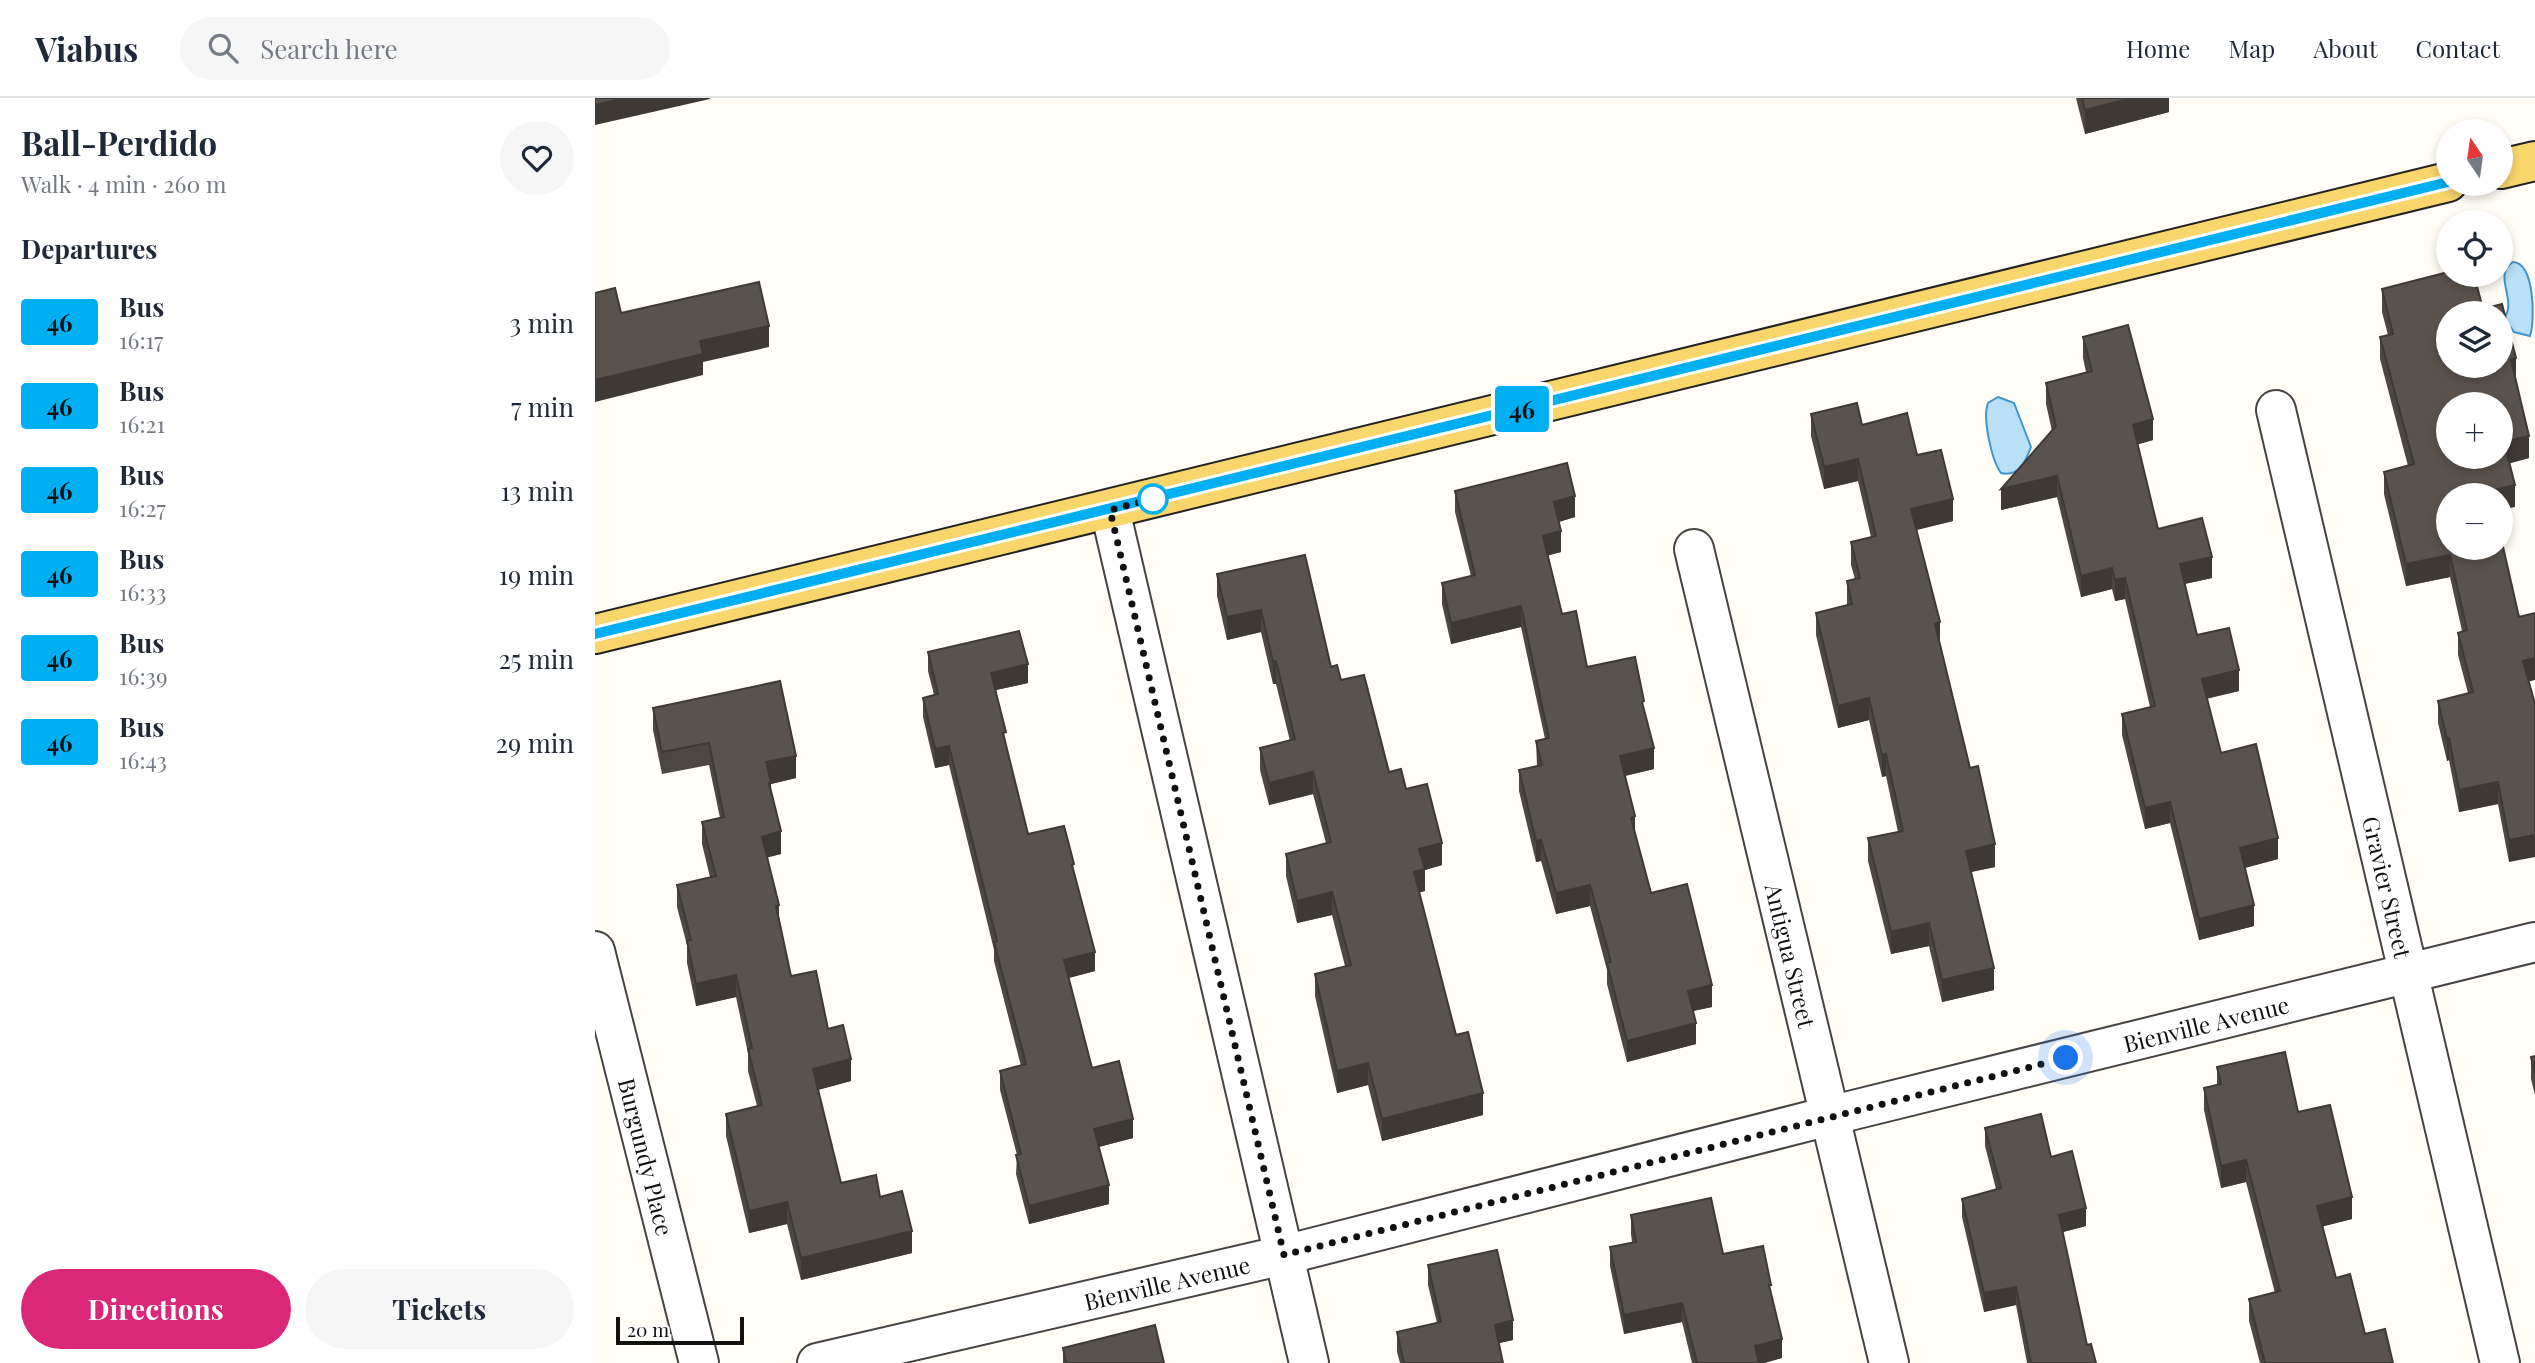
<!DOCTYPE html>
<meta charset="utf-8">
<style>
:root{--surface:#fff;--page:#f6f6f7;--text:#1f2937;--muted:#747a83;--line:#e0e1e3;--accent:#db2777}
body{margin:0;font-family:"Playfair Display",serif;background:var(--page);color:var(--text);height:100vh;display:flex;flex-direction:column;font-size:26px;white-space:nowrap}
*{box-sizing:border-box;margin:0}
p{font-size:23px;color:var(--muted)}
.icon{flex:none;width:38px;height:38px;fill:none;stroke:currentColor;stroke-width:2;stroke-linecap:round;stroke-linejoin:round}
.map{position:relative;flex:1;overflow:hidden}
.side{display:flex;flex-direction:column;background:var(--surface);width:595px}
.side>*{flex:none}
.badge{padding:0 14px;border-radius:5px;font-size:24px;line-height:46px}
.needle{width:46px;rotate:347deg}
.fabs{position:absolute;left:1841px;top:21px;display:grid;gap:14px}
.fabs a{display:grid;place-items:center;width:77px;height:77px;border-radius:50%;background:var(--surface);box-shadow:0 4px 10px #0003;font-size:35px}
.scale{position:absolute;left:21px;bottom:18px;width:128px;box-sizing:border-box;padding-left:7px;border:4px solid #111;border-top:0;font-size:19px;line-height:24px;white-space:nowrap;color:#111;-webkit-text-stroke:5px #fff;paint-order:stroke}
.you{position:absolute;width:35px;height:35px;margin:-18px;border:5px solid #fff;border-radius:50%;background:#1a73e8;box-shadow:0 0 0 10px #1a73e833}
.map>.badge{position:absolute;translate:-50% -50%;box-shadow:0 0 0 4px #fff}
h2{padding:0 21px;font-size:26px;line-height:63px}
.round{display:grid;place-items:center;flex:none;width:74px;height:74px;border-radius:37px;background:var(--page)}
.head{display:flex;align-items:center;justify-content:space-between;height:119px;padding:0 21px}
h1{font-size:33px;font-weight:700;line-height:52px}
.cta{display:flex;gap:14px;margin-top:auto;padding:14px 21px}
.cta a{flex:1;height:80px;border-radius:42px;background:var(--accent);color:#fff;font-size:28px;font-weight:700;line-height:80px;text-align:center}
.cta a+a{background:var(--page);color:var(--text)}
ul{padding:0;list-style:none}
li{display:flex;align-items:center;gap:21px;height:84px;padding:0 21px}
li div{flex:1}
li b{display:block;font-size:26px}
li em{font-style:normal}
li .badge{min-width:77px;font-weight:700;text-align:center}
header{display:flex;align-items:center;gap:42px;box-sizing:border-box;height:98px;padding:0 35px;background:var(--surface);border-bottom:2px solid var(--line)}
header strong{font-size:33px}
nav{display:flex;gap:38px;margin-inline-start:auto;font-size:24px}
.search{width:490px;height:63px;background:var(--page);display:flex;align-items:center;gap:18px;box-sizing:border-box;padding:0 24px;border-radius:38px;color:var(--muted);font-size:26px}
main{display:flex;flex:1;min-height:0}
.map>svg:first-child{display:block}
</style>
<header>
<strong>Viabus</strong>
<div class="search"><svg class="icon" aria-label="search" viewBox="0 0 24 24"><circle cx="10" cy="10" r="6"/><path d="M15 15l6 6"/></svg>Search here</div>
<nav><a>Home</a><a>Map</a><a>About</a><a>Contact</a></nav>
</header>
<main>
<section class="side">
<div class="head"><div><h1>Ball-Perdido</h1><p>Walk · 4 min · 260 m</p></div><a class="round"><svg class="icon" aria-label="heart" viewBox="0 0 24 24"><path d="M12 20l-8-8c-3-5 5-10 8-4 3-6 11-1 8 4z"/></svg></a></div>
<h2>Departures</h2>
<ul>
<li><span class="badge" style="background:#00aff2;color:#111">46</span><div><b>Bus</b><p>16:17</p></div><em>3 min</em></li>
<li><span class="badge" style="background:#00aff2;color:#111">46</span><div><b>Bus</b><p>16:21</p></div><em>7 min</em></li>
<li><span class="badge" style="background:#00aff2;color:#111">46</span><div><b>Bus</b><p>16:27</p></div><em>13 min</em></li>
<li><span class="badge" style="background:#00aff2;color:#111">46</span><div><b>Bus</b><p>16:33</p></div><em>19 min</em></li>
<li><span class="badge" style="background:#00aff2;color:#111">46</span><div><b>Bus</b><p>16:39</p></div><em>25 min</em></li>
<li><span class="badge" style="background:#00aff2;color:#111">46</span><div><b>Bus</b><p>16:43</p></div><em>29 min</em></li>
</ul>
<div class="cta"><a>Directions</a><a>Tickets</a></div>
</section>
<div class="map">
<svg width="1940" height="1265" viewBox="0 0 1940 1265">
<rect width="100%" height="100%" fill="#fffdf5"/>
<g fill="#b9e0f7" stroke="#3f96cf" stroke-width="2">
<path d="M 1918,164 C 1940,165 1940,223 1935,238 L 1919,234 L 1909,220 C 1923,203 1897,177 1918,164 Z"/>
<path d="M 1403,299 L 1419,305 L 1436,349 C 1430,364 1425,379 1406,375 C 1397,363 1387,320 1393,305 Z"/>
</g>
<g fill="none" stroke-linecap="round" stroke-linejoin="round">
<defs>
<g id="minor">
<path id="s1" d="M 1681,312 L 1905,1265"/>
<polyline points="515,412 714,1265"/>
<path id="s2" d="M 1099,451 L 1294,1265"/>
<path id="s3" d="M 0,853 L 104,1265"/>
<path id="s4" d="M 222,1265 L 689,1157 L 1234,1018 L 1940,844"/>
</g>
<g id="major">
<polyline points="1906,71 1940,63"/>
<polyline points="0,536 1853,84"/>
</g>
</defs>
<use href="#minor" stroke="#444" stroke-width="42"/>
<use href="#major" stroke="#222" stroke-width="42"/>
<use href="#minor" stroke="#fff" stroke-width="38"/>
<use href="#major" stroke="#f9d66b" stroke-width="38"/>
</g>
<g fill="#4d4742">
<polygon points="1481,0 1574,0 1574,14 1490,36"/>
<polygon points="1787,191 1888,211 1921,283 1934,360 1914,365 1920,409 1853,397 1934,584 1914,764 1903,706 1864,714 1854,662 1852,663 1843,625 1843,603 1873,595 1863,557 1863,535 1867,533 1855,479 1811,488 1789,396 1789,374 1813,368 1785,261 1785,239 1793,237 1787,214"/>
<polygon points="1488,239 1558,342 1542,346 1563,431 1617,480 1589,486 1602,537 1644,593 1612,600 1626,655 1683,761 1650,770 1659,828 1604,842 1575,725 1550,731 1527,637 1527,616 1555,609 1530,501 1520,503 1517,491 1486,499 1462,399 1406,412 1457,333 1451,306 1451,285 1491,274 1488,260"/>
<polygon points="1216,316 1267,327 1322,357 1358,423 1322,432 1345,545 1375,670 1400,769 1376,774 1399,892 1347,904 1334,848 1296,856 1273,763 1273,740 1303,734 1291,678 1287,679 1274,622 1243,630 1221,537 1221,515 1252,507 1252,483 1260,481 1256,467 1256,444 1276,439 1263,383 1229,391 1216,338"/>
<polygon points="860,393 980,419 964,424 966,454 952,457 967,516 992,569 1049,611 1059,671 1030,678 1040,737 1056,795 1117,909 1098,913 1101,946 1032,964 1012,886 1012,872 995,808 961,816 946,763 941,764 924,693 924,672 942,668 941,643 950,641 926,529 856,546 847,506 847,485 876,478 860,414"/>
<polygon points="622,476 736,569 746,582 794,674 811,691 847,767 830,772 830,793 824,794 861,937 888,1017 787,1043 773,987 742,995 720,898 720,876 750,868 737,817 702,825 691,778 691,756 731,745 718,696 674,707 665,672 665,650 695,643 681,586 678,586 666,534 632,542 622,498"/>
<polygon points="333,554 433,585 401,592 411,646 433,736 479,774 500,873 474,880 497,970 538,1040 504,1049 514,1106 434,1126 421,1076 422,1057 405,992 405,973 426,968 399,863 399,852 354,667 340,670 328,619 328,600 339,597 333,573"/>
<polygon points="58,610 201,680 176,686 176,693 186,756 172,759 196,878 233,931 256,983 223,992 246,1085 285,1099 317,1155 206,1182 192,1126 154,1135 131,1038 131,1016 162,1008 153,973 153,955 141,899 101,908 92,865 92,847 82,809 82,787 115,779 107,746 107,724 125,720 114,667 67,676 58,632"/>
<polygon points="1940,958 1940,997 1936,981 1936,959"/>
<polygon points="1622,969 1703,1014 1757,1121 1728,1128 1741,1180 1770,1236 1798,1265 1665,1265 1654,1223 1654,1201 1680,1195 1651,1084 1626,1090 1609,1012 1609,990 1622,987"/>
<polygon points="1390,1030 1456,1059 1491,1128 1468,1134 1492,1247 1501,1265 1432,1265 1421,1207 1389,1214 1367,1119 1367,1101 1401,1091 1390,1048"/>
<polygon points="1036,1117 1128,1156 1176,1195 1187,1260 1169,1265 1097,1265 1087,1224 1029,1236 1015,1168 1015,1149 1037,1144 1036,1136"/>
<polygon points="833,1167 918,1242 904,1245 908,1265 805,1265 802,1254 802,1234 842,1225 833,1187"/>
<polygon points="468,1250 569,1265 468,1265"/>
</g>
<g fill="#3f3936">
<polygon points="30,0 115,0 115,1 0,27 0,7"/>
<polygon points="1537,0 1574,0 1574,14 1490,36 1490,12"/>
<polygon points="174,228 174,249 108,264 108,277 0,304 0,282 105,243"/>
<polygon points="1921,260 1921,283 1916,262"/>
<polygon points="1558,321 1558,342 1538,348 1538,327"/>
<polygon points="1934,338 1934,360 1909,367 1909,344"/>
<polygon points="1263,361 1263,383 1229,391 1229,369"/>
<polygon points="1462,378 1462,399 1406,412 1406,391"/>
<polygon points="1920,387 1920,409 1906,412 1906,397 1895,397 1895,393"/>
<polygon points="980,398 980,419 959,425 959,404"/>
<polygon points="1358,401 1358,423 1316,433 1316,411"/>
<polygon points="966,433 966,454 948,459 948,438"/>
<polygon points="1855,457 1855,479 1811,488 1811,466"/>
<polygon points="1617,459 1617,480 1585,487 1585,466"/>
<polygon points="1517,470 1517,491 1486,499 1486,478"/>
<polygon points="1530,480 1530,501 1520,503 1520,482"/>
<polygon points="926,508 926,529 856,546 856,525"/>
<polygon points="666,512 666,534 632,542 632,519"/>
<polygon points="1345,524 1345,547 1340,526"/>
<polygon points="1940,560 1940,582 1928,585 1928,563"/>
<polygon points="681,563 681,586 678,586 678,564"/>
<polygon points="433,566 433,585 396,593 396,575"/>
<polygon points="1644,572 1644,593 1607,602 1607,581"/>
<polygon points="1274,600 1274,622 1243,630 1243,608"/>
<polygon points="1854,640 1854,662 1852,663 1852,641"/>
<polygon points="354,648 354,667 340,670 340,651"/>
<polygon points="1059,650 1059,671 1025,679 1025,658"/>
<polygon points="1291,656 1291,678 1287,679 1287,657"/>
<polygon points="201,658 201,680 176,686 176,706 171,664"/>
<polygon points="718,674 718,696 674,707 674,685"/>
<polygon points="1903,684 1903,706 1864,714 1864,692"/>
<polygon points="1575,704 1575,725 1550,731 1550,710"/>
<polygon points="1040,718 1040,739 1036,720"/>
<polygon points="186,733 186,756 167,761 167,739"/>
<polygon points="1940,737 1940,759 1914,764 1914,742"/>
<polygon points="1683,740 1683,761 1645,771 1645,750"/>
<polygon points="946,742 946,763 941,764 941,743"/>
<polygon points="847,745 847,767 830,772 830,793 819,796 819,774 824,751"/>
<polygon points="1400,746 1400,769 1371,775 1371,753"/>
<polygon points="995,787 995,808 961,816 961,795"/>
<polygon points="737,794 737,817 702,825 702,803"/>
<polygon points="184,807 184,829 181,808"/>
<polygon points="1659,807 1659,828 1604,842 1604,821"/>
<polygon points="1334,825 1334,848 1296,856 1296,834"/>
<polygon points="500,854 500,873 469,881 469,862"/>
<polygon points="1399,870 1399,892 1347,904 1347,882"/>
<polygon points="141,877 141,899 101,908 101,886"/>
<polygon points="1117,887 1117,909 1093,914 1093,893"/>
<polygon points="1101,925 1101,946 1032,964 1032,943"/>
<polygon points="256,961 256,983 218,993 218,971"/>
<polygon points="773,965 773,987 742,995 742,973"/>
<polygon points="888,995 888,1017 787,1043 787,1021"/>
<polygon points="538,1021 538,1040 499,1050 499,1031"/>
<polygon points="1651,1062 1651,1084 1626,1090 1626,1068"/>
<polygon points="514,1087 514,1106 434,1126 434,1108"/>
<polygon points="1757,1099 1757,1121 1722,1130 1722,1108"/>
<polygon points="192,1104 192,1126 154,1135 154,1113"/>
<polygon points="1491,1110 1491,1128 1464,1135 1464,1117"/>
<polygon points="317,1133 317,1155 206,1182 206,1160"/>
<polygon points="1421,1189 1421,1207 1389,1214 1389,1195"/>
<polygon points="1087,1205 1087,1224 1029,1236 1029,1217"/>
<polygon points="918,1222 918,1242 900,1246 900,1227"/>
<polygon points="1187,1241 1187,1260 1169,1265 1160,1265 1160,1248"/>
</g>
<g fill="#5a524d" stroke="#3f3936" stroke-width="2" fill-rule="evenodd">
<polygon points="0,0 30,0 0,7"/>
<polygon points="1487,0 1537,0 1490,12"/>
<path d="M 1853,174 L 1853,177 L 1879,177 L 1888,211 L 1907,206 L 1921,260 L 1916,262 L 1934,338 L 1909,344 L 1920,387 L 1895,393 L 1896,397 L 1853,397 L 1853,450 L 1906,450 L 1906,440 L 1924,519 L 1940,515 L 1940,560 L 1928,563 L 1940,606 L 1940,737 L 1914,742 L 1903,684 L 1864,692 L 1854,640 L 1852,641 L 1843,603 L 1878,594 L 1863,535 L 1872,532 L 1855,457 L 1811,466 L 1789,374 L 1819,366 L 1785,239 L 1798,236 L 1787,191 ZM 1853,215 L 1906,215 L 1906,268 L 1853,268 ZM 1853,306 L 1906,306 L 1906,359 L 1853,359 Z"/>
<polygon points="164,184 174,228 105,243 108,256 0,282 0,195 20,190 26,215"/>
<polygon points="1533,227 1558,321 1538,327 1563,431 1607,420 1617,459 1585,466 1602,537 1634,530 1644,572 1607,581 1626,655 1661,646 1683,740 1645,750 1659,807 1604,821 1575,704 1550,710 1527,616 1560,608 1530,480 1520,482 1517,470 1486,478 1462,378 1406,391 1461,328 1451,285 1497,273 1488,239"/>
<polygon points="1262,305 1267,327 1312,315 1322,357 1346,352 1358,401 1316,411 1345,524 1340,526 1375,670 1383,668 1400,746 1371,753 1399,870 1347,882 1334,825 1296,834 1273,740 1308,733 1291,656 1287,657 1274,600 1243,608 1221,515 1257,506 1252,483 1265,480 1256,444 1281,438 1263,361 1229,369 1216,316"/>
<polygon points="972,365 980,398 959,404 966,433 948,438 967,516 981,513 992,569 1040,559 1049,603 1047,604 1059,650 1025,658 1040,718 1036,720 1056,795 1092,786 1117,887 1093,893 1101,925 1032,943 1012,865 1016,864 995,787 961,795 946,742 941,743 924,672 947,667 941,643 954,640 926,508 856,525 847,485 880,477 860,393"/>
<polygon points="710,457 736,569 742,567 746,582 769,577 794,674 806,671 811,691 832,686 847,745 824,751 830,771 819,774 861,937 873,934 888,995 787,1021 773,965 742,973 720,876 756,867 737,794 702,803 691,756 736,744 718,674 674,685 665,650 700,641 681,563 678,564 666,512 632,519 622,476"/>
<polygon points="424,533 433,566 396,575 411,634 408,635 433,736 469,728 479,766 477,767 500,854 469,862 497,970 524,963 538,1021 499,1031 514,1087 434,1108 421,1057 426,1056 405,973 431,966 399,844 402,843 354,648 340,651 328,600 343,596 333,554"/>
<polygon points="185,583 201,658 171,664 176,684 174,685 186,733 167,739 184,807 181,808 196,878 221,873 233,931 248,927 256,961 218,971 246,1085 281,1077 285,1099 307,1093 317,1133 206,1160 192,1104 154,1113 131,1016 167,1007 153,951 157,950 141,877 101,886 92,843 96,842 82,787 121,778 107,724 129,719 114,645 67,654 58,610"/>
<polygon points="1690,954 1703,1014 1735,1007 1757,1099 1722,1108 1741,1180 1755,1176 1770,1236 1790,1231 1798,1265 1670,1265 1654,1201 1685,1193 1651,1062 1626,1068 1609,990 1626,986 1622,969"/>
<polygon points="1940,958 1940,975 1936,959"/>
<polygon points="1446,1016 1456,1059 1477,1053 1491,1110 1464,1117 1492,1247 1496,1246 1501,1265 1436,1265 1421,1189 1389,1195 1367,1101 1406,1090 1390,1030"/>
<polygon points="1116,1100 1128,1156 1168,1148 1176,1187 1174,1187 1187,1241 1160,1248 1164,1265 1102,1265 1087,1205 1029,1217 1015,1149 1041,1144 1036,1117"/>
<polygon points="902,1152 918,1222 900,1227 908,1265 809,1265 802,1234 846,1224 833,1167"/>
<polygon points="560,1227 569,1265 471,1265 468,1250"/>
</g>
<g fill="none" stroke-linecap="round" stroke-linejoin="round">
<defs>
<polyline id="line" points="0,536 1853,84"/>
</defs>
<use href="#line" stroke="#fff" stroke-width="16"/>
<use href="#line" stroke="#00aff2" stroke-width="10"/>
<polyline stroke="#111" stroke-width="7" stroke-dasharray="0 12.6" points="558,401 569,398 515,412 689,1157 1471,960"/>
</g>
<circle fill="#fff" stroke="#00aff2" stroke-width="3.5" cx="558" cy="401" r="14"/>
<g text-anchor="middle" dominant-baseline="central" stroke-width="7" stroke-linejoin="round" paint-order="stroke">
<g font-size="23" fill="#111" stroke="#fff">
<text stroke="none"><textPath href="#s1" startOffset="490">Gravier Street</textPath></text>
<text stroke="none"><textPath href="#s2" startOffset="418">Antigua Street</textPath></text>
<text stroke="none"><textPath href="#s4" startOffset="1430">Bienville Avenue</textPath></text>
<text stroke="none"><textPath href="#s3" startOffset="212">Burgundy Place</textPath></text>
<text stroke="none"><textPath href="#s4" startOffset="359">Bienville Avenue</textPath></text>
</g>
</g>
</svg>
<div class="fabs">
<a><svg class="needle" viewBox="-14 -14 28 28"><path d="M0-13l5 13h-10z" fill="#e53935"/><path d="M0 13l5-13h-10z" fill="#747a83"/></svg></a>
<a><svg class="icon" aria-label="locate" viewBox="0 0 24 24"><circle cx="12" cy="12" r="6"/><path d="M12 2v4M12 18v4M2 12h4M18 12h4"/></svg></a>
<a><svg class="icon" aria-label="layers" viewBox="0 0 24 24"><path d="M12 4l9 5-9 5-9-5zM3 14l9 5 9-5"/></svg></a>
<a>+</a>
<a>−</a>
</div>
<div class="scale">20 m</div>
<div class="you" style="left:1471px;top:960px"></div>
<b class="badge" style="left:927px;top:311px;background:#00aff2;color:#111">46</b>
</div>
</main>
